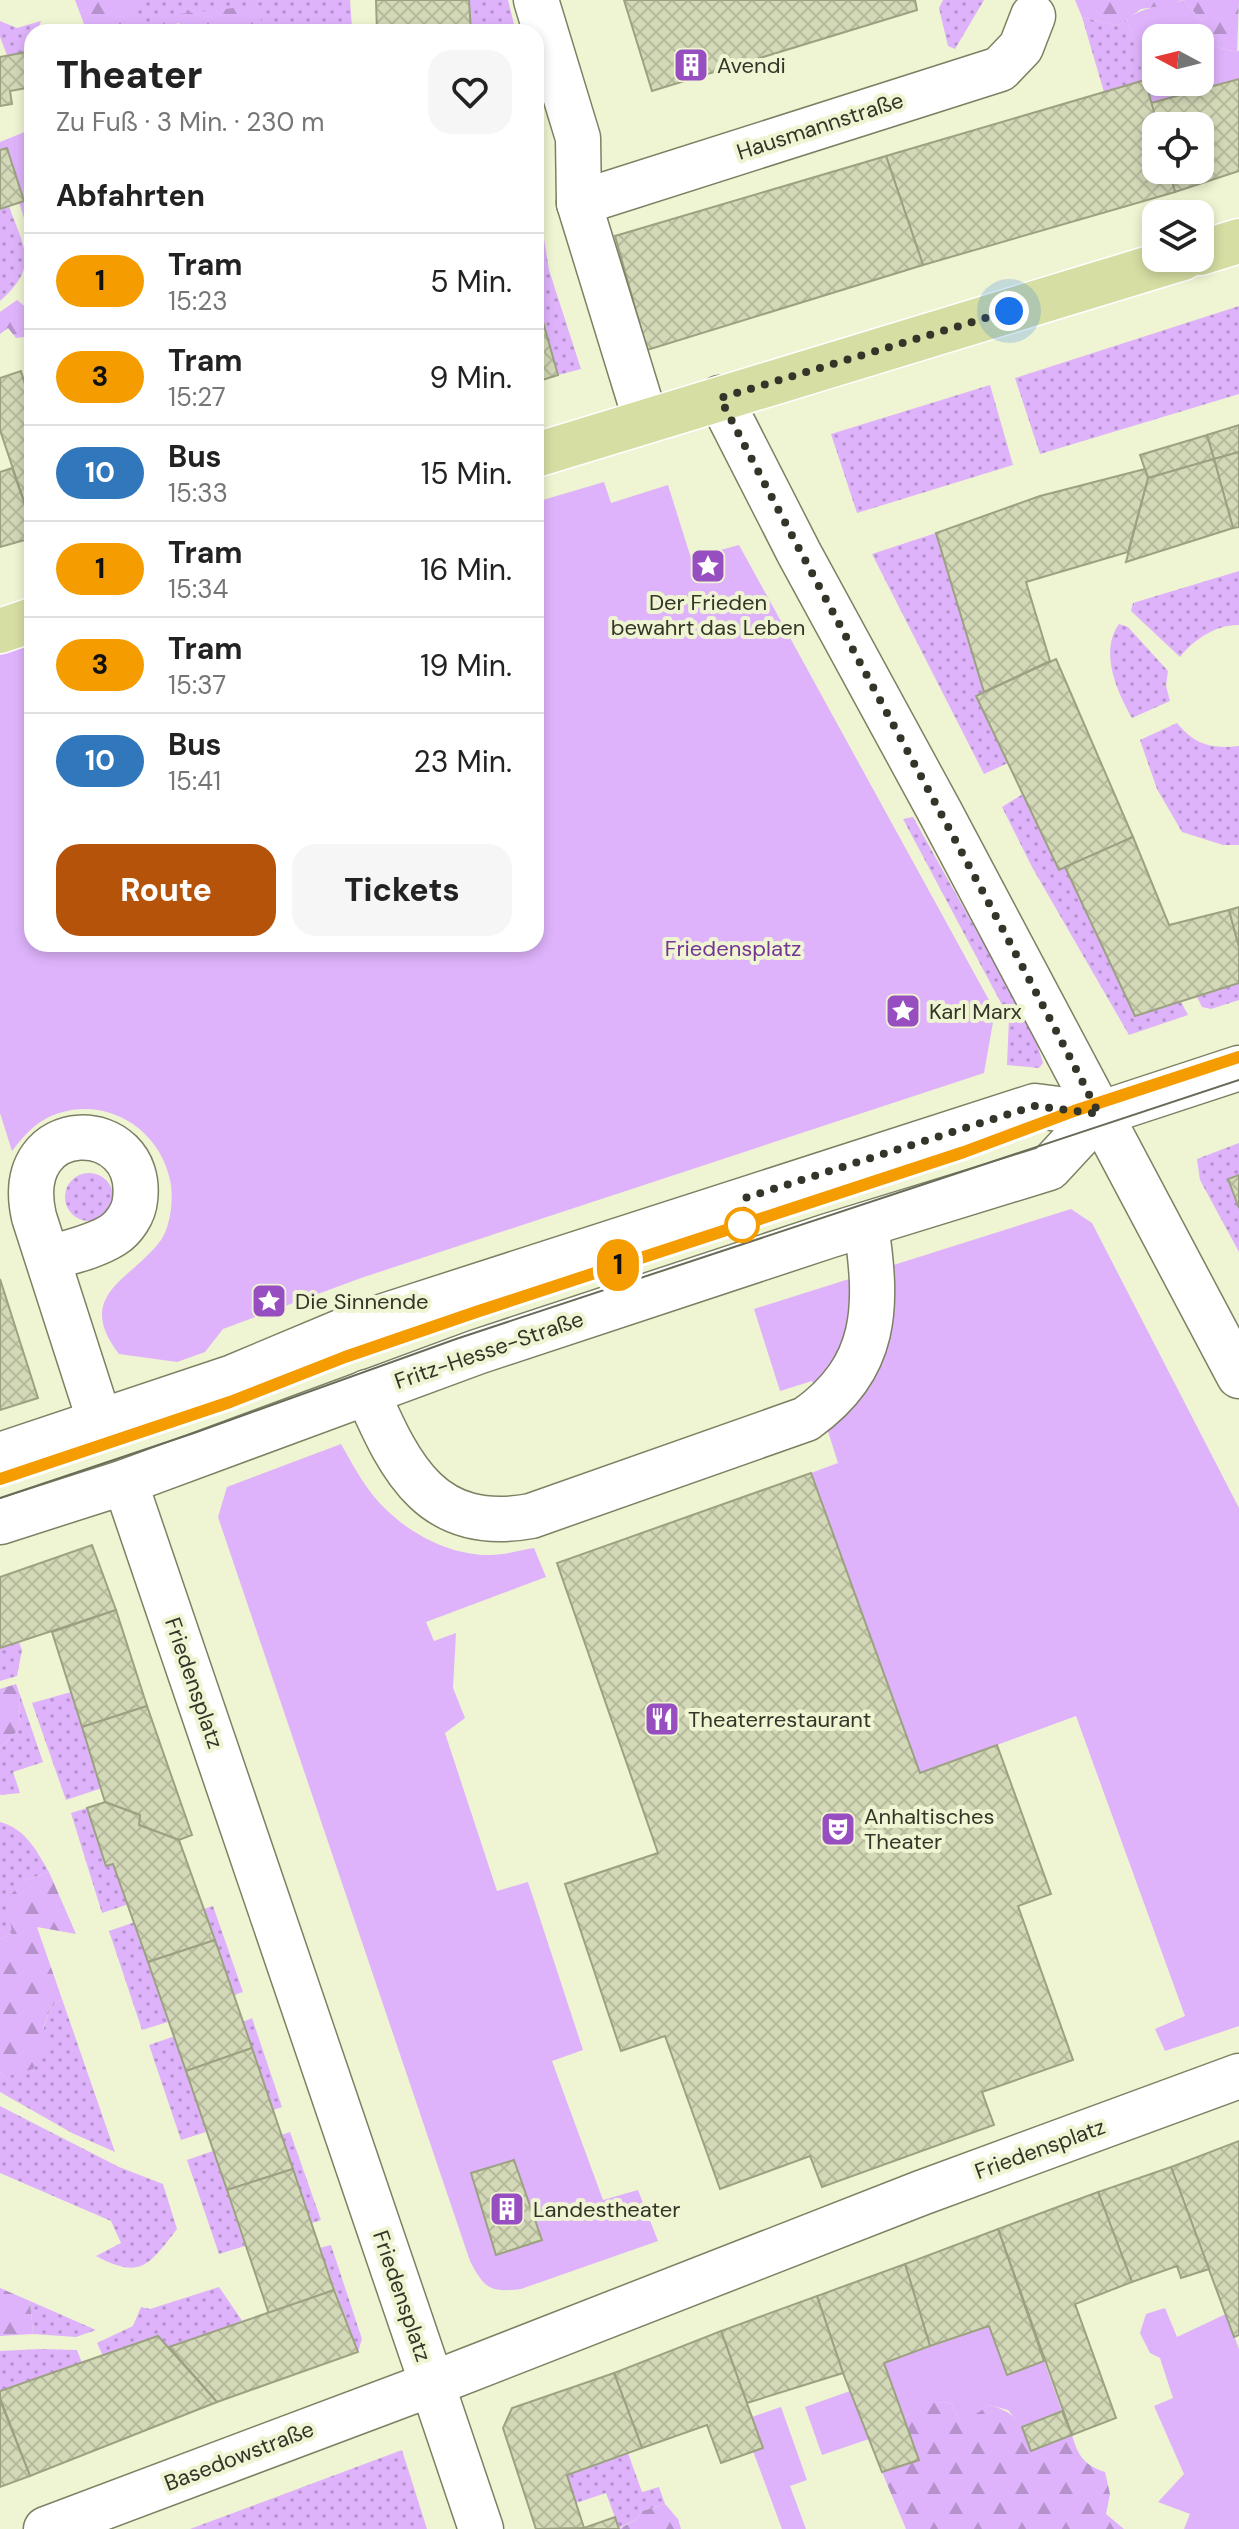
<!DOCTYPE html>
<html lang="de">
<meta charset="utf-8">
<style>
:root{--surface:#fff;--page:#f6f6f6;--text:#222;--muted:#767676;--line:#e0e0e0;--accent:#b45309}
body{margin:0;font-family:"DM Sans",sans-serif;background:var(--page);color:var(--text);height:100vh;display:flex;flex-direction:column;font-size:30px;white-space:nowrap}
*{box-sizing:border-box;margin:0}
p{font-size:26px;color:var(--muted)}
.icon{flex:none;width:44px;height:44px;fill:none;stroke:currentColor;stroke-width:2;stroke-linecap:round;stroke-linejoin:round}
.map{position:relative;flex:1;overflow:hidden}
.drawer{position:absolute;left:24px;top:24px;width:520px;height:928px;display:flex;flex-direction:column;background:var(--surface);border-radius:24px;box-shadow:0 4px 12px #0003}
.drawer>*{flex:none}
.badge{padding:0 16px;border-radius:26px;font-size:28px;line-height:52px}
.needle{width:52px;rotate:277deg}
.tools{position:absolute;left:1142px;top:24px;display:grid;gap:16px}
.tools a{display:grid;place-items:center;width:72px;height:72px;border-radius:16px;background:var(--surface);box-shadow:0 4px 12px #0003;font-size:40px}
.you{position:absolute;width:40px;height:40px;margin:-20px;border:6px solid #fff;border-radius:50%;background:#1a73e8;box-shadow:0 0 0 12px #1a73e833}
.map>.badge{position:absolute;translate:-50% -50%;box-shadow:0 0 0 4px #fff}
h2{padding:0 32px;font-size:30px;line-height:72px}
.round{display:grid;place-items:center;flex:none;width:84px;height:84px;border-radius:24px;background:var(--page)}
.head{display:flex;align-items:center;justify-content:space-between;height:136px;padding:0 32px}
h1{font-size:38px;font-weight:800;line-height:60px}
.primary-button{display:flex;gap:16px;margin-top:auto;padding:16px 32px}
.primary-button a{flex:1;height:92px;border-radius:24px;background:var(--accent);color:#fff;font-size:32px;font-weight:800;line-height:92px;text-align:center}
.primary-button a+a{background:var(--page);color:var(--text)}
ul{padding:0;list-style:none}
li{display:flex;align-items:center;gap:24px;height:96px;padding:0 32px;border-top:2px solid var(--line)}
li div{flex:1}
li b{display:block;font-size:30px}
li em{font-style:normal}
li .badge{min-width:88px;font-weight:700;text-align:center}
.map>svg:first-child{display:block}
</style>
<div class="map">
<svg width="1239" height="2529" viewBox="0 0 1239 2529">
<defs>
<pattern id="grass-dots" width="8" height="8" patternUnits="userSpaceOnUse" patternTransform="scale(2)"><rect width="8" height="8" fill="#deb3fb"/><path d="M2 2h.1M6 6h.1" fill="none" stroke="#b592cb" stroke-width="1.8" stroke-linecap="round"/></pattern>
<pattern id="forest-firs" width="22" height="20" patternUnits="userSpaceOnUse" patternTransform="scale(2)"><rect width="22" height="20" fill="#deb3fb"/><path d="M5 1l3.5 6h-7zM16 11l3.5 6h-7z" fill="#b592cb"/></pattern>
<pattern id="building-cross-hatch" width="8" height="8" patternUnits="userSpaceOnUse" patternTransform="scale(2)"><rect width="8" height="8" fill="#d3d8b7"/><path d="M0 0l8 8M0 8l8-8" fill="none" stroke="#b6ba9d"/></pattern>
</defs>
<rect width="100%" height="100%" fill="#eff4d2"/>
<g fill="url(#grass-dots)">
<polygon points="134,0 350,0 352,28 336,28 335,32 262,32 259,6 134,26"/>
<polygon points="469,0 508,0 516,32 471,32"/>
<polygon points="943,0 984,0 955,49 948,46 939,8"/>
<polygon points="1082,17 1118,26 1127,19 1145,80 1104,92"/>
<polygon points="0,21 17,28 41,21 37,32 32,32 32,51 7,55 0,37"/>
<path d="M 9,206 C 24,249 40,266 0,301 L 0,209 Z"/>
<polygon points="542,226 549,270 581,369 558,375 536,297 536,228"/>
<polygon points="1239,306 1239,394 1040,454 1015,378"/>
<polygon points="990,385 1013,465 857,513 831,434"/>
<polygon points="936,533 984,692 976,696 1008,763 984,774 872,554"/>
<path d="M 1239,571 L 1239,625 C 1217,624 1193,640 1180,657 L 1131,611 L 1133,603 Z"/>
<path d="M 1119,624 L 1128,627 L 1168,671 L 1166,686 L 1170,701 L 1132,718 C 1117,692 1099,651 1119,624 Z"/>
<path d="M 1177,723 C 1195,745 1212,749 1239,746 L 1239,845 L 1223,845 L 1182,832 L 1157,789 L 1140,740 Z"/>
<polygon points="1023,794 1059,870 1065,868 1135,1015 1181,1002 1188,1015 1129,1035 1032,867 1002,807"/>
<polygon points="913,817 1034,1034 1043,1063 1039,1068 1007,1065 1009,1018 903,819"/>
<polygon points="1239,983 1239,1000 1211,1009 1202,1007 1197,997"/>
<polygon points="1239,1143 1239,1175 1228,1180 1239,1208 1239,1252 1200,1180 1197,1159"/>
<circle cx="89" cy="1197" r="24"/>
<polygon points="19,1642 22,1650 17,1676 0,1681 0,1648"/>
<polygon points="71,1692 102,1788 66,1800 32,1703"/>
<polygon points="20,1695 43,1762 13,1772 20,1793 0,1795 0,1748 19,1729"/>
<polygon points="87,1808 106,1866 113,1864 129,1904 102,1913 71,1813"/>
<path d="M 0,1822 C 26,1829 36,1850 49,1872 L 23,1881 L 12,1933 L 0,1939 Z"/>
<polygon points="213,1906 243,1992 234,1995 204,1909"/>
<polygon points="135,1922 168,2022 142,2030 109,1931"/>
<polygon points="62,1999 115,2152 72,2133 0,2092 0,2073 5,2077 43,2030 51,2006"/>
<polygon points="252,2018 282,2107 273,2110 243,2022"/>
<polygon points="175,2036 206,2132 181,2140 149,2045"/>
<path d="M 0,2106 L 119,2167 L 163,2184 L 177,2229 C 149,2265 141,2280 96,2256 L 121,2243 L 111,2221 L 0,2173 Z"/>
<polygon points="290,2132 321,2220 312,2223 281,2135"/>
<polygon points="213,2151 245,2246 219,2254 187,2160"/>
<polygon points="331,2245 362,2339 358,2352 320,2248"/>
<polygon points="219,2287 243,2322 169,2347 158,2337 103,2356 97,2343 133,2326 141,2307 150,2309"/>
<polygon points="30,2301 96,2330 76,2337 33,2334"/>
<polygon points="40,2349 77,2350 82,2363 0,2391 0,2351"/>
<polygon points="402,2450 427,2529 190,2529"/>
<polygon points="628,2453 642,2492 659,2487 665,2504 642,2511 637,2519 619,2528 606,2493 576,2503 567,2475"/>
</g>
<g fill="url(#forest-firs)">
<polygon points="75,0 134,0 134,26 179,14 260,5 262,32 183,32 179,23 149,32 87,32"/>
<polygon points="1075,0 1182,0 1165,6 1141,9 1118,26 1082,17"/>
<polygon points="1183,0 1239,0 1237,52 1213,46 1204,23"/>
<polygon points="32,129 32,244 19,202 23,200 7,148 0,150 0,142"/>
<polygon points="17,300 27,308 32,336 16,338 8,328 0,334 0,312"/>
<polygon points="16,1684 20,1695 19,1729 0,1748 0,1689"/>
<polygon points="49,1872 76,1934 37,1927 62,1999 51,2006 43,2029 48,2042 33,2069 5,2077 0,2073 0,1939 12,1933 7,1899 23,1881"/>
<polygon points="0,2288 30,2301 33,2334 0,2336"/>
<path d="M 929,2402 L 951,2403 L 960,2422 L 989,2405 C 1018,2413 1021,2424 1032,2450 L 1072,2435 C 1078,2456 1084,2465 1105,2472 L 1110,2494 L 1106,2514 L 1124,2529 L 906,2529 L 882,2472 L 918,2460 L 904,2419 L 915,2408 Z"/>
<polygon points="665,2504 678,2519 681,2529 619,2529 637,2519 642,2511"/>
</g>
<g fill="#deb3fb" fill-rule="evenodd">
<path d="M 1183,0 L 1204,23 L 1213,46 L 1237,52 L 1239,50 L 1239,79 L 1151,103 L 1127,19 C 1144,6 1163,7 1183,0 ZM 1156,38 L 1200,38 L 1200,82 L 1156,82 Z"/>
<path d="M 604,482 L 611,503 L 668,485 L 691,558 L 739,545 L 995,1011 L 984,1073 L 361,1278 L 223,1329 L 205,1352 L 177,1362 L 119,1354 C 73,1294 132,1280 161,1240 C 171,1225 174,1197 170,1180 C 159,1125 99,1092 47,1118 C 32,1126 22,1138 12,1151 L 0,1113 L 0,655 L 32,642 L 32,944 L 536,944 L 536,502 Z"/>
<polygon points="1071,1209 1092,1223 1239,1508 1239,2026 1165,2051 1155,2029 1185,2016 1076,1716 920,1773 811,1473 838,1463 812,1381 780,1391 754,1309"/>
<path d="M 341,1444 C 349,1458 357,1473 366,1486 C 393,1525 443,1556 491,1555 C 505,1555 520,1550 534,1548 L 546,1577 L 426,1622 L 434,1641 L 456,1633 L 453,1688 L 465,1718 L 445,1733 L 497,1891 L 528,1882 L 583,2050 L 552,2061 L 603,2200 L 638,2190 L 658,2241 L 521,2289 C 490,2293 484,2288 470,2261 L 218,1517 L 227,1487 Z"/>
<polygon points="1165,2308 1177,2337 1226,2314 1239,2349 1239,2529 1184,2529 1190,2514 1158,2502 1184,2474 1154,2406 1173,2398 1160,2358 1150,2353 1140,2333 1146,2314"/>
<path d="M 989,2326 L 1007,2374 L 1044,2361 L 1062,2411 L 1022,2427 L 1008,2410 L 989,2405 L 976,2414 L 971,2424 L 960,2422 L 951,2403 C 930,2402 919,2403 904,2419 L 884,2363 Z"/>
<polygon points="850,2391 869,2439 822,2455 805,2407"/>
<polygon points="781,2407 807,2480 790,2486 806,2529 782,2529 753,2451 763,2447 752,2417"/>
</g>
<g fill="url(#building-cross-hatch)" stroke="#9ca182" stroke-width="2">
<polygon points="376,0 469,0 471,32 377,32"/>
<polygon points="624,0 915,0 917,10 652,91"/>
<polygon points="32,51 32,87 10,91 12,104 0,106 0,57"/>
<polygon points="1239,79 1239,171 1175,192 1169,170 1200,170 1200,126 1158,126 1151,103"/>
<polygon points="1145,80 1158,126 1156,170 1169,170 1175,192 923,265 886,156"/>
<polygon points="7,148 24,201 0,209 0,150"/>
<polygon points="886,156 923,265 647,350 615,236"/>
<polygon points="536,297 558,375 536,382"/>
<polygon points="21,371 32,408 32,525 0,430 0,378"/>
<polygon points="1239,425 1239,452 1214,459 1207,435"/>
<polygon points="1207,435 1214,459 1148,478 1140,455"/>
<polygon points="1239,452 1239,527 1233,528 1214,459"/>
<polygon points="1214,459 1233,528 1126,562 1148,478"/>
<polygon points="12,468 32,525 32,538 0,547 0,472"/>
<polygon points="1145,469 1148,478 1128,552 1026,582 1050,661 984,692 936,533 1040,496"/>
<polygon points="1056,659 1133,837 1059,870 976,696"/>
<polygon points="1133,837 1169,925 1229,910 1239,947 1239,983 1135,1016 1065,867"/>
<polygon points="1239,907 1239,947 1229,910"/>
<polygon points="1239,1175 1239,1208 1228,1179"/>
<polygon points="0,1279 38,1398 0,1410"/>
<polygon points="811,1473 920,1773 997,1745 1051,1894 1018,1906 1073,2060 982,2092 994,2125 822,2187 810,2156 720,2189 665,2036 621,2051 565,1884 658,1853 557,1563"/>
<polygon points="92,1545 116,1610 0,1648 0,1577"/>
<polygon points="116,1610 147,1706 82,1727 52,1632"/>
<polygon points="147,1706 192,1835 179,1840 139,1825 140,1815 105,1802 82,1727"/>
<polygon points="105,1802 140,1815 139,1825 179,1840 215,1940 148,1962 113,1864 106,1866 87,1808"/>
<polygon points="215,1940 252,2048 186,2071 148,1962"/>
<polygon points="252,2048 293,2169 227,2190 186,2071"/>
<polygon points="1239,2141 1239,2335 1234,2337 1171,2167"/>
<polygon points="514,2160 542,2240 496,2255 471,2173"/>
<polygon points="1171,2167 1209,2269 1181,2278 1177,2266 1132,2282 1098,2192"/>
<polygon points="293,2169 334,2290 269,2314 227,2190"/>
<polygon points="1098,2192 1132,2282 1075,2304 1116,2418 1072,2435 998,2229"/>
<polygon points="998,2229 1044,2361 1007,2375 989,2326 930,2346 905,2264"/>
<polygon points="905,2264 930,2346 884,2363 919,2460 882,2472 843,2373 817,2296"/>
<polygon points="334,2290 358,2352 217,2402 169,2347"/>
<polygon points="817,2296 843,2373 747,2403 721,2331"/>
<polygon points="721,2331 763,2448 721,2463 707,2425 642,2448 614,2373"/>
<polygon points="158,2336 217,2402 30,2476 0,2398 0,2391"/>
<polygon points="614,2373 642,2448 567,2475 584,2528 536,2529 503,2428 512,2408"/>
<polygon points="0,2400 30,2476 0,2487"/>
<polygon points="1062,2411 1072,2435 1031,2451 1022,2427"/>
<polygon points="615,2517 619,2529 580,2529 584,2528"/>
</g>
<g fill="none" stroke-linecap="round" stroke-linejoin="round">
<defs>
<g id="minor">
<polyline points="536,0 578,138 579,203 646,421"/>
<polyline points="579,203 1000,69 1021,47 1033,16"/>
<polyline points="720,398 799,553 940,812 1239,1376"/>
<path d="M 49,1258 C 69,1252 94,1247 113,1235 C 124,1228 134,1213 135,1200 C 146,1116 10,1112 34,1217 L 100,1422"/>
<path d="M 367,1392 C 401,1471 433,1534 531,1516 L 806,1419 C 879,1367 878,1306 866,1225"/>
<polyline points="0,1455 233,1377 362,1323 1035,1106 1099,1114 1239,1068"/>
<polyline points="125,1482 432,2384 921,2193 1239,2076"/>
<polyline points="0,1522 125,1482 477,1352 828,1236 1049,1168 1099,1114"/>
<polyline points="46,2529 432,2384 481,2529"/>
</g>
<g id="major">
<polyline points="1200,253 1239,241"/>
<polyline points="536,455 1183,258"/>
<polyline points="0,631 32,620"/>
</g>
</defs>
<use href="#minor" stroke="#7d8163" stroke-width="47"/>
<use href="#major" stroke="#fff" stroke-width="47"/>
<use href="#minor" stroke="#fff" stroke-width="44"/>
<use href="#major" stroke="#d7dea3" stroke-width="44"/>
<g stroke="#696b58" stroke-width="2">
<polyline points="0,1479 230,1402 345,1357 476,1312 964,1152 1074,1111 1239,1057"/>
<polyline points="0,1498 194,1433 456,1339 1239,1080"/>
</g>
</g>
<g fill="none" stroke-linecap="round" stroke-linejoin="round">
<defs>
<polyline id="line" points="0,1479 230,1402 345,1357 476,1312 964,1152 1074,1111 1239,1057"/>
</defs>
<use href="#line" stroke="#fff" stroke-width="18"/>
<use href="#line" stroke="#f59c00" stroke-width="12"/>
<path stroke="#333528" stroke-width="8" stroke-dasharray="0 14.4" d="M 742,1225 L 745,1198 L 1006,1115 L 1035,1106 L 1099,1114 C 976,873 844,638 720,398 L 1009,311"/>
</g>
<defs>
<symbol id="building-square" viewBox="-11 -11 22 22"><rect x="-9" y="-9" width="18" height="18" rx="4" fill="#974ec0" stroke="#eff4d2"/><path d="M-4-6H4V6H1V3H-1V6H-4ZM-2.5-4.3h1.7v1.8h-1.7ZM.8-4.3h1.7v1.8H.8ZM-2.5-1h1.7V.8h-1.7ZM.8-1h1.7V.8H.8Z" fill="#fff"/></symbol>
<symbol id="sight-square" viewBox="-11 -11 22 22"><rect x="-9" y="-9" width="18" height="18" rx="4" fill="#974ec0" stroke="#eff4d2"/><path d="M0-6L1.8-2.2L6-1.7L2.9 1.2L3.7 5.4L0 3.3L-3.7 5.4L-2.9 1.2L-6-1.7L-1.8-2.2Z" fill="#fff"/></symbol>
<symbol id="restaurant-square" viewBox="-11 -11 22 22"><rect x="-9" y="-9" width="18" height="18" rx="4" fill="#974ec0" stroke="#eff4d2"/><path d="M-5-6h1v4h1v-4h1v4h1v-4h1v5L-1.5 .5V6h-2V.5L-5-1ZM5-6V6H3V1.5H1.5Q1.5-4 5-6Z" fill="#fff"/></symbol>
<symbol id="theatre-square" viewBox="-11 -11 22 22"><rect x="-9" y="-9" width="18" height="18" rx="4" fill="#974ec0" stroke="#eff4d2"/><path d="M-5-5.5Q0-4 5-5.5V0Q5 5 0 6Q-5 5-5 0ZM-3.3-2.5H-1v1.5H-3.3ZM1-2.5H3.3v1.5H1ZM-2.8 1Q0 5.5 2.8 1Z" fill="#fff"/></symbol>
</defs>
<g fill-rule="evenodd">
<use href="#building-square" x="671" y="45" width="40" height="40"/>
<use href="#sight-square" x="688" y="546" width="40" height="40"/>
<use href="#sight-square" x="883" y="991" width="40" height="40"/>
<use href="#sight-square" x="249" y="1281" width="40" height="40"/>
<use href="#restaurant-square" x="642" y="1699" width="40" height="40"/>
<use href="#theatre-square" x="818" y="1809" width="40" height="40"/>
<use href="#building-square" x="487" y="2189" width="40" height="40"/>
</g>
<circle fill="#fff" stroke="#f59c00" stroke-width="4" cx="742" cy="1225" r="16"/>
<g text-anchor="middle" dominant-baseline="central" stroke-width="8" stroke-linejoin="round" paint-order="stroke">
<g font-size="22" fill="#333528" stroke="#eff4d2" text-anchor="start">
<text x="717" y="65">Avendi</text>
<text x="708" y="602" text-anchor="middle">Der Frieden<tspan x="708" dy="25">bewahrt das Leben</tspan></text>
<text x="929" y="1011">Karl Marx</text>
<text x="295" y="1301">Die Sinnende</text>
<text x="688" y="1719">Theaterrestaurant</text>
<text x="864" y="1816">Anhaltisches<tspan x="864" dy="25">Theater</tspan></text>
<text x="533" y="2209">Landestheater</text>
</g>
<g font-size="22" fill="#333528" stroke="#eff4d2">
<text transform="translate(820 126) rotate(-18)">Hausmannstraße</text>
<text transform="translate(489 1350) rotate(-19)">Fritz-Hesse-Straße</text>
<text transform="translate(194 1683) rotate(71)">Friedensplatz</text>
<text transform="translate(1040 2149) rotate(-20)">Friedensplatz</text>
<text transform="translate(402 2296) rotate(71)">Friedensplatz</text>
<text transform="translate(239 2456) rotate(-21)">Basedowstraße</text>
</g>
<g font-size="22" fill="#723594" stroke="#eff4d2">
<text x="733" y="948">Friedensplatz</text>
</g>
</g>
</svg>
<div class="tools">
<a><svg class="needle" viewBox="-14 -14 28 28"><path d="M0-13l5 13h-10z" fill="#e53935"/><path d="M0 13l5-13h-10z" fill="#767676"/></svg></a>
<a><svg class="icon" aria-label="locate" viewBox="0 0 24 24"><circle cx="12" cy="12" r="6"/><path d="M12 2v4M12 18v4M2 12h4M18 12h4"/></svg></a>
<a><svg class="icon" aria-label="layers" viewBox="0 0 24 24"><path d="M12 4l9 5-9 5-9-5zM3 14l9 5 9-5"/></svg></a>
</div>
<div class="you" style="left:1009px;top:311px"></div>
<b class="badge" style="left:618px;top:1265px;background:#f59c00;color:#111">1</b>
<section class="drawer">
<div class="head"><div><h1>Theater</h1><p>Zu Fuß · 3 Min. · 230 m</p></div><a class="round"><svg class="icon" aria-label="heart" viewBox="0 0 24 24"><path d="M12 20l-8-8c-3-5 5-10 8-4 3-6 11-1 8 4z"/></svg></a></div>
<h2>Abfahrten</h2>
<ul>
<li><span class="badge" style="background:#f59c00;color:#111">1</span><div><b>Tram</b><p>15:23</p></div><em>5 Min.</em></li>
<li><span class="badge" style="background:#f59c00;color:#111">3</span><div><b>Tram</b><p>15:27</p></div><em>9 Min.</em></li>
<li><span class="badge" style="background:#3177bc;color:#fff">10</span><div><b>Bus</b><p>15:33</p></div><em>15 Min.</em></li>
<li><span class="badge" style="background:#f59c00;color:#111">1</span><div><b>Tram</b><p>15:34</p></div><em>16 Min.</em></li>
<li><span class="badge" style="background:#f59c00;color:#111">3</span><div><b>Tram</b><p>15:37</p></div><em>19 Min.</em></li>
<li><span class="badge" style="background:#3177bc;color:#fff">10</span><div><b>Bus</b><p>15:41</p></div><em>23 Min.</em></li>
</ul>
<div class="primary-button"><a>Route</a><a>Tickets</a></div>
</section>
</div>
